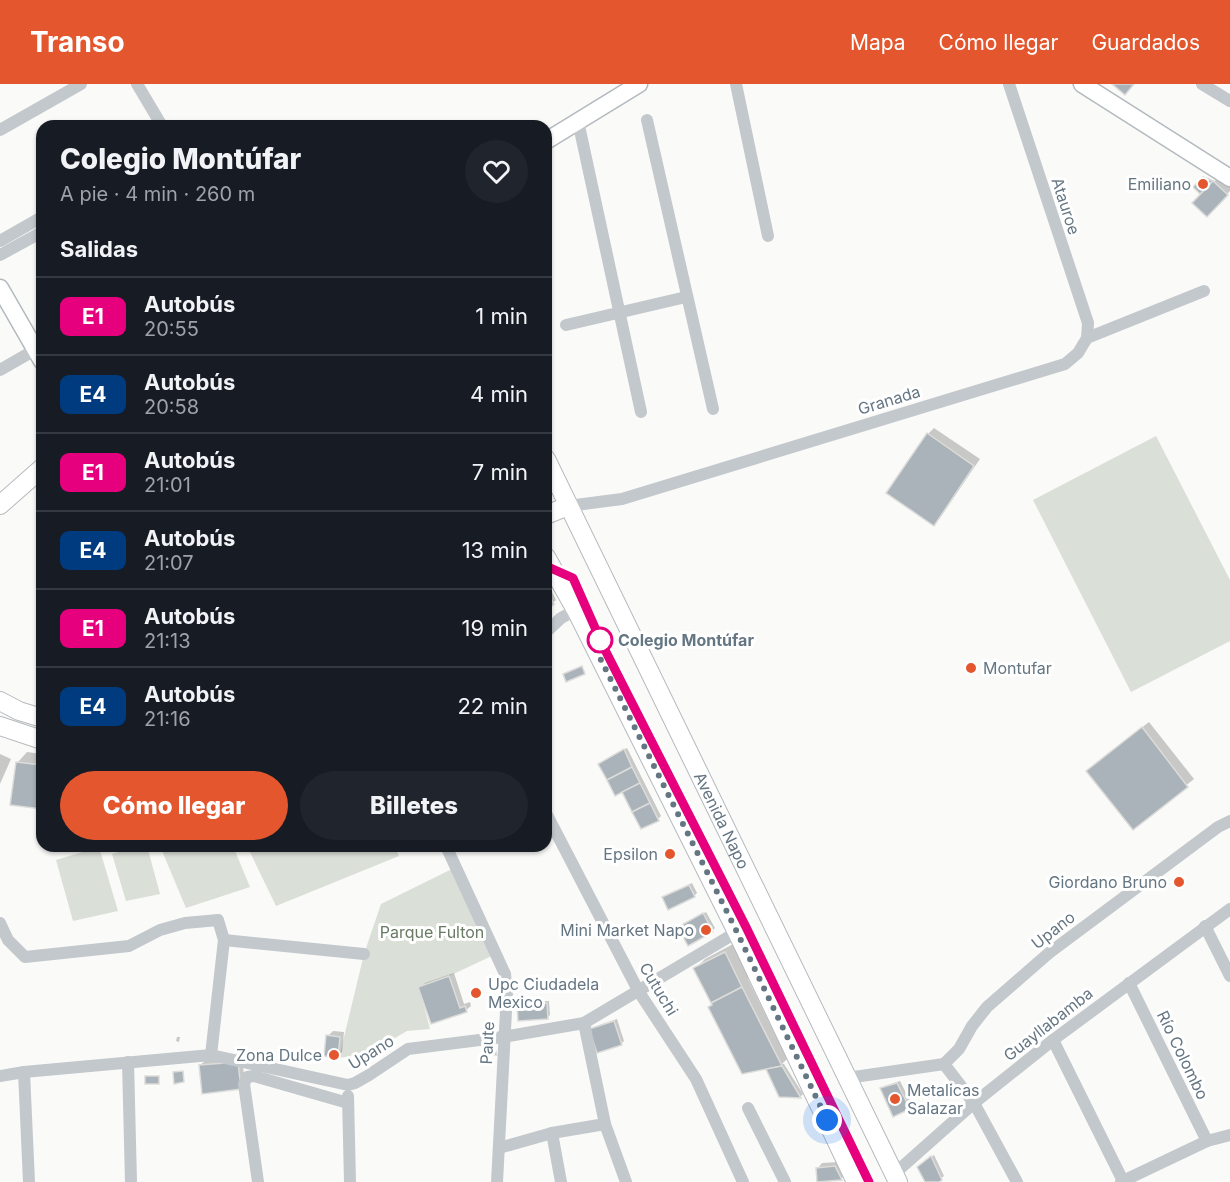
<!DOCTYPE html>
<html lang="es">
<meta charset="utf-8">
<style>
:root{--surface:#171b24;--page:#20242c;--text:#f1f3f6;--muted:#9ea1a6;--line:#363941;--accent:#e4572e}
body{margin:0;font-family:Inter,sans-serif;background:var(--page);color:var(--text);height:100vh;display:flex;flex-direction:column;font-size:22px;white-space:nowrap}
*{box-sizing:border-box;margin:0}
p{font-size:20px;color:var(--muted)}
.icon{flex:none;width:33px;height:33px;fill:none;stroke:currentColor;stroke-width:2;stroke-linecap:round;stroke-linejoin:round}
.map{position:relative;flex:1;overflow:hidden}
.side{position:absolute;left:36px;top:36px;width:516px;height:732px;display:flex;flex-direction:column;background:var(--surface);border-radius:18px;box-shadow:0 2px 4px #0004}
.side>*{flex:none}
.badge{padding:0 12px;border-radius:9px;font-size:21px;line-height:39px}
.you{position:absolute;width:30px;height:30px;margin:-15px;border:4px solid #fff;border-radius:50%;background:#1a73e8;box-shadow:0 0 0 9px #1a73e833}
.map>.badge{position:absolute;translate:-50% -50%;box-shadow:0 0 0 3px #fff}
h2{padding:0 24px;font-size:22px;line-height:54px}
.round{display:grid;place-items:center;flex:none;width:63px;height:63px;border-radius:32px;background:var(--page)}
.overview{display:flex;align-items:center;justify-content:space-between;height:102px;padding:0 24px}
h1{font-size:28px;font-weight:800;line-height:45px}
.button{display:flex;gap:12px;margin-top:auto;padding:12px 24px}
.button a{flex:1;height:69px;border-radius:36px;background:var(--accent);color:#fff;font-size:24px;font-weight:800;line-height:69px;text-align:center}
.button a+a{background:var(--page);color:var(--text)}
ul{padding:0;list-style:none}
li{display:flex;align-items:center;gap:18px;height:78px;padding:0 24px;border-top:2px solid var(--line)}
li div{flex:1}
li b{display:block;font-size:22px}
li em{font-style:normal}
li .badge{min-width:66px;font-weight:700;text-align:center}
header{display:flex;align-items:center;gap:36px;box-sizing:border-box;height:84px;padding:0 30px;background:var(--accent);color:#fff}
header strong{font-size:28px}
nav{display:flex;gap:33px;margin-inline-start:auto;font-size:21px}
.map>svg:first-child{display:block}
</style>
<header>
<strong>Transo</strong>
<nav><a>Mapa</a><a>Cómo llegar</a><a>Guardados</a></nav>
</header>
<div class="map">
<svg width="1230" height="1098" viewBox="0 0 1230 1098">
<rect width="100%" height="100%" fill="#fafaf8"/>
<g fill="#dadfd7">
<polygon points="1156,352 1230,496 1230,557 1131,608 1033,416"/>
<polygon points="140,762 147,762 160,810 126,817 112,770"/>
<polygon points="160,762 233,762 250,803 186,824"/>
<polygon points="247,762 394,762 399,772 276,822"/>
<polygon points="99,763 118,827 73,837 56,776"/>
<polygon points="456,783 496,870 449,892 419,903 430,945 407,947 369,969 339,974 364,870 381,820"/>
</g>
<g fill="#0003">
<polygon points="1220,92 1230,101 1230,107 1207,131 1202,110 1195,103 1205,93 1215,97"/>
<polygon points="934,344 980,375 940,434 934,440 928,350"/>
<polygon points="546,503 552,508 556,516 546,525"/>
<polygon points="1149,638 1194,695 1133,744 1095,680"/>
<polygon points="627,664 661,732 658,735 623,706 599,680"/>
<polygon points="27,668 42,670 42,724 18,678"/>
<polygon points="0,670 11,675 0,700"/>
<polygon points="692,799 697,809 694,812 664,813"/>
<polygon points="706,828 715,844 712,847 680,843"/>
<polygon points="735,859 751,892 748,895 787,975 782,980 784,980 803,1010 800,1013 780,1012 768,986 710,923 713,920 695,885 705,875"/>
<polygon points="454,889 464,920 470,918 471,922 466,926 432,938 420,904 425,899"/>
<polygon points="549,917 550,931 547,934 519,921 521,918"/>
<polygon points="617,935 624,957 621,960 591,945 594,943"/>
<polygon points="333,947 344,948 342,968 337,972 328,952"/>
<polygon points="177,953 180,953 179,958 176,957"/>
<polygon points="242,974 245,999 200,981 205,977"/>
<polygon points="900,997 912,1021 909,1024 882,1005 885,1002"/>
<polygon points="934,1071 944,1092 936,1098 927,1098 919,1083"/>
<polygon points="840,1078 846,1090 841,1095 818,1084 822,1079"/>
</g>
<g fill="#aab3b9" stroke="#dcdcda" stroke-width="1.5">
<polygon points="1112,0 1134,0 1125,11"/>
<polygon points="1203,93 1213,97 1200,110 1193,103"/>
<polygon points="1213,97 1228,111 1207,133 1192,119"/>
<polygon points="927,349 974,382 934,442 886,409"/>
<polygon points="546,508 554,520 546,527"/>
<polygon points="582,582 585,590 566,598 563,590"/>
<polygon points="1142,643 1188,703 1133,746 1086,687"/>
<polygon points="624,665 632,683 607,696 598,680"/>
<polygon points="16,678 42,681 42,725 10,721"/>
<polygon points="632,683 640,699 615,712 607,696"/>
<polygon points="640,699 650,719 632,728 622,708"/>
<polygon points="650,719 659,737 641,745 632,728"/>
<polygon points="689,801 695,813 668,826 662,813"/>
<polygon points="703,829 713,848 688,862 678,843"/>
<polygon points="725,868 742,903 711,919 693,884"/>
<polygon points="449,892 460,924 465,922 467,928 431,940 418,903"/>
<polygon points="742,903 782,982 742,990 708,923 712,921 711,919"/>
<polygon points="547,919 548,935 518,937 517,920"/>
<polygon points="614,937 622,961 597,969 589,945"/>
<polygon points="326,951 340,953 338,974 324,972"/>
<polygon points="488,962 494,962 497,971 488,971"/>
<polygon points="238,978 241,1005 202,1010 199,981"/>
<polygon points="782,982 801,1014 779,1013 766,985"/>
<polygon points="183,987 184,998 174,1000 173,988"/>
<rect x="145" y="992" width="14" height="8"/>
<polygon points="897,999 910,1025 893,1033 880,1004"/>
<polygon points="931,1072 942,1096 939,1098 925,1098 917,1083"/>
<polygon points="835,1082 842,1096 817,1098 816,1084"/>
</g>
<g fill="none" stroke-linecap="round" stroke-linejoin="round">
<defs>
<g id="secondary">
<polyline points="1082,0 1230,94"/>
<polyline points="546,57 639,0"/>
<polyline points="0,204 42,277"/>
</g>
<g id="primary">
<path id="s1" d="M 546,375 L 898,1098"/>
<polyline points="0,421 42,384"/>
<polyline points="546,431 568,422"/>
<polyline points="546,473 576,526 737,848 856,1098"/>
<polyline points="0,617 19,627 42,634"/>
<polyline points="0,642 42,656"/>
</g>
</defs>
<use href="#secondary" stroke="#b3babf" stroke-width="19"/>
<use href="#primary" stroke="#b5babe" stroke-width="20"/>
<g stroke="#c3c8cc" stroke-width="12">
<polyline points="137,0 162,42"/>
<polyline points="736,0 768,152"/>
<polyline points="1009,0 1088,239 1087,254"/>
<polyline points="1202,0 1230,17"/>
<polyline points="647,36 713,325"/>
<polyline points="578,37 641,328"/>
<polyline points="0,46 81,0"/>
<polyline points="0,157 42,133"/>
<polyline points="0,171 42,148"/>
<polyline points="566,241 686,213"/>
<polyline points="0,286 40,263"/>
<polyline points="568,422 622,415 1065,280 1078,269 1087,254 1204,207"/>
<polyline points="546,548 561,534 576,526"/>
<polyline points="546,729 639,908 696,995 743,1098"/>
<polyline points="446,762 505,890 507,908 497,1098"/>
<polyline points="0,839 8,856 25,873 129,862 160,846 185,839 218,836 224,856 211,971"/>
<polyline points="1205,842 1230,892"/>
<polyline points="224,856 364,870"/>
<polyline points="1129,899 1207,1057"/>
<polyline points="584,939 605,1040 626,1098"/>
<polyline points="1053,956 1123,1097"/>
<polyline points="128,978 131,1098"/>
<polyline points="944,980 959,965 972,942 987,923 1049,869 1218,743 1230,737"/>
<polyline points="944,980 974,1019 1017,1098"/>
<polyline points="24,988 29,1098"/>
<polyline points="0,992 24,988 211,971 348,1001 355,999 369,991 408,965 503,953 584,939 737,848"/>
<polyline points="847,994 944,980"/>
<polyline points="348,1012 350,1098"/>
<polyline points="748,1024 785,1098"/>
<polyline points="552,1049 561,1098"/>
<polyline points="499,1064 552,1049 605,1040"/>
<polyline points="894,1090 974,1019 1053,956 1230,825"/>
<polyline points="258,1098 244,1000 247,993 254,992 348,1019"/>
<polyline points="1121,1098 1207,1057 1230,1051"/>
</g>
<use href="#secondary" stroke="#fff" stroke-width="16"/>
<use href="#primary" stroke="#fff" stroke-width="18"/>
</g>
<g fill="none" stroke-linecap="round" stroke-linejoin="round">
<defs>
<polyline id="line" points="546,482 573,494 604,564 746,843 869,1098"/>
</defs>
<use href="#line" stroke="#fff" stroke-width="14"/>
<use href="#line" stroke="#e6007e" stroke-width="9"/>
<polyline stroke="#657683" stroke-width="6" stroke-dasharray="0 10.8" points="600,556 596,566 737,848 827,1036"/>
</g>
<g fill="#e4572e" stroke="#fff" stroke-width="2">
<circle cx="1203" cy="100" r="6"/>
<circle cx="971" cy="584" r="6"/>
<circle cx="670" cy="770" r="6"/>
<circle cx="1179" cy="798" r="6"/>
<circle cx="706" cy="846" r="6"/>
<circle cx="476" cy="909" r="6"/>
<circle cx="334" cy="971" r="6"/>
<circle cx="895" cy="1015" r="6"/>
</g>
<circle fill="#fff" stroke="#e6007e" stroke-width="3" cx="600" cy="556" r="12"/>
<g text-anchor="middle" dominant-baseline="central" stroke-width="6" stroke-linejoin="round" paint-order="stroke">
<g font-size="16" fill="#657683" stroke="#fff" text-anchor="end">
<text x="1191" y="100">Emiliano</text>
<text x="983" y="584" text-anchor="start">Montufar</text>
<text x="658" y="770">Epsilon</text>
<text x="1167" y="798">Giordano Bruno</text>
<text x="694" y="846">Mini Market Napo</text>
<text x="488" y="900" text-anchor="start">Upc Ciudadela<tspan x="488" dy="18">Mexico</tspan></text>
<text x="322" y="971">Zona Dulce</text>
<text x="907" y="1006" text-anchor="start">Metalicas<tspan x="907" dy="18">Salazar</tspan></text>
</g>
<g font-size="16" fill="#657683" stroke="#fff">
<text transform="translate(1066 122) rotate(72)">Atauroe</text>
<text transform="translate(889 316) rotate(-17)">Granada</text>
<text stroke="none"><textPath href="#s1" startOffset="402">Avenida Napo</textPath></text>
<text transform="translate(1053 846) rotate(-38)">Upano</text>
<text transform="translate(659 905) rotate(59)">Cutuchi</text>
<text transform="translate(1048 940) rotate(-38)">Guayllabamba</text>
<text transform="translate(487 959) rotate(-87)">Paute</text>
<text transform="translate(371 968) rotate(-32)">Upano</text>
<text transform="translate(1183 971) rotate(64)">Río Colombo</text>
</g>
<g font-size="16" font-weight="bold" fill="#657683" stroke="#fff" text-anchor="start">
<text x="618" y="556">Colegio Montúfar</text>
</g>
<g font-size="16" fill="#687a64" stroke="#fff">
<text x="432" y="848">Parque Fulton</text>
</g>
</g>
</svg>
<div class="you" style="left:827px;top:1036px"></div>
<section class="side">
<div class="overview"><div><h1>Colegio Montúfar</h1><p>A pie · 4 min · 260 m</p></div><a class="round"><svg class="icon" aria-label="heart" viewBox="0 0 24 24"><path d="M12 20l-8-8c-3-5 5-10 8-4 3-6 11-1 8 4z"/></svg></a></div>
<h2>Salidas</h2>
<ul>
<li><span class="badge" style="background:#e6007e;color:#fff">E1</span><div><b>Autobús</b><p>20:55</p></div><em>1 min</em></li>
<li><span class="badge" style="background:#003b80;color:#fff">E4</span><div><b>Autobús</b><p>20:58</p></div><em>4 min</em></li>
<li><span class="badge" style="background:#e6007e;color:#fff">E1</span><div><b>Autobús</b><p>21:01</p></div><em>7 min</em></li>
<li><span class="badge" style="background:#003b80;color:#fff">E4</span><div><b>Autobús</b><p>21:07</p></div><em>13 min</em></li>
<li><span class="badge" style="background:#e6007e;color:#fff">E1</span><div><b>Autobús</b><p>21:13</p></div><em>19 min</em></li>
<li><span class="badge" style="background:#003b80;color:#fff">E4</span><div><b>Autobús</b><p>21:16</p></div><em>22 min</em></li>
</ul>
<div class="button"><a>Cómo llegar</a><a>Billetes</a></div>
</section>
</div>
